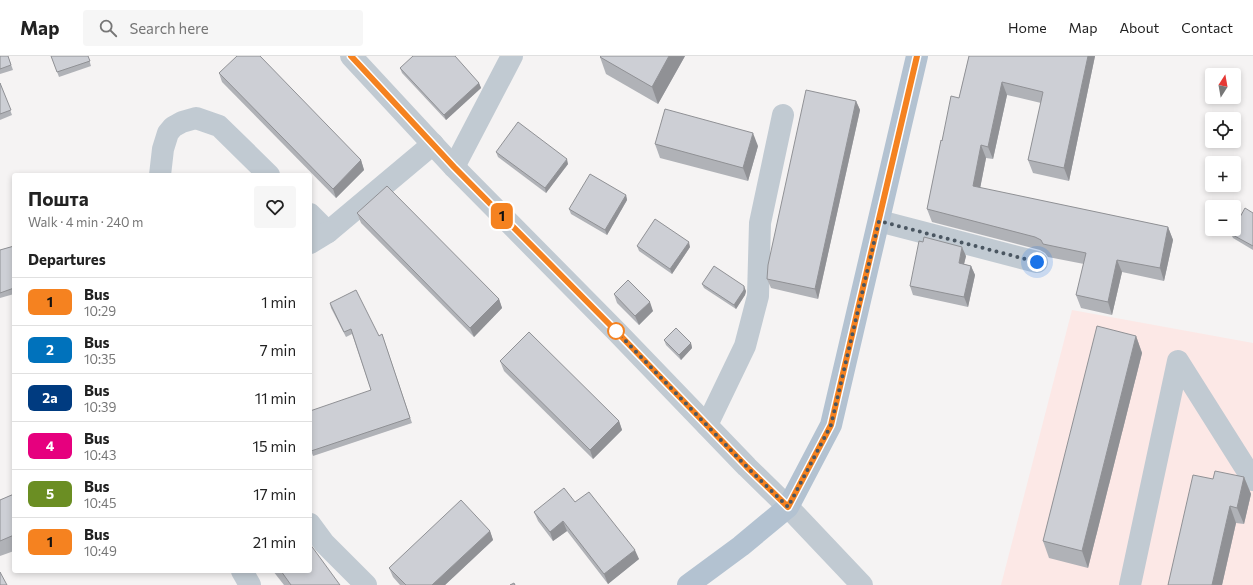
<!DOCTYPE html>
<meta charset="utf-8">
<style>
:root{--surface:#fff;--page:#f6f6f6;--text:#222;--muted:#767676;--line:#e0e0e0}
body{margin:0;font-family:Commissioner,sans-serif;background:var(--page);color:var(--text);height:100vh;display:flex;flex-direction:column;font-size:15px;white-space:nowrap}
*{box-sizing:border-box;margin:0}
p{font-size:13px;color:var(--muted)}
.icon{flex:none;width:22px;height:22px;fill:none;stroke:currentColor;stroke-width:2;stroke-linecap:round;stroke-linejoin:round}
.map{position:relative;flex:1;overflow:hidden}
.side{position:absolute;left:12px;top:117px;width:300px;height:400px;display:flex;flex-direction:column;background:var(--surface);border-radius:4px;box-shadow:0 2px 6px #0003}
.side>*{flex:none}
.badge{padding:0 8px;border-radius:6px;font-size:14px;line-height:26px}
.needle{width:26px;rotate:11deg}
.fabs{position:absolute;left:1205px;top:12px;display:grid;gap:8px}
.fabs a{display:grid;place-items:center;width:36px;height:36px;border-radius:4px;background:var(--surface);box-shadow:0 2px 6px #0003;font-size:20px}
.you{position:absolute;width:20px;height:20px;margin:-10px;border:3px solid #fff;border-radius:50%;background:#1a73e8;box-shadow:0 0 0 6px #1a73e833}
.map>.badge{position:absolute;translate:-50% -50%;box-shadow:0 0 0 2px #fff}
h2{padding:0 16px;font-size:15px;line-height:36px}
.round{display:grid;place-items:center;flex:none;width:42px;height:42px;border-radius:4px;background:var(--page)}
.head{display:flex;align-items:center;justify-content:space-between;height:68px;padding:0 16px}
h1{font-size:19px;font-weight:700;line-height:30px}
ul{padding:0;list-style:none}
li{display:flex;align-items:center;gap:12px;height:48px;padding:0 16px;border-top:1px solid var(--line)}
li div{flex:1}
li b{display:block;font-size:15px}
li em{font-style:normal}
li .badge{min-width:44px;font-weight:700;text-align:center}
header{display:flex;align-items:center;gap:24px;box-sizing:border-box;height:56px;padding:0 20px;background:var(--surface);border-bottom:1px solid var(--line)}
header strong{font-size:19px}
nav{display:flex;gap:22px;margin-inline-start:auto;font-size:14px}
.search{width:280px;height:36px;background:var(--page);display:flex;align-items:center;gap:10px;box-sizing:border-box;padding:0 14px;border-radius:4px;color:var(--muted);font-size:15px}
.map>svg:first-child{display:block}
</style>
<header>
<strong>Map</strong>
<div class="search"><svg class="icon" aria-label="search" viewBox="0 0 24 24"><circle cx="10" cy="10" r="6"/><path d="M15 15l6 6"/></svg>Search here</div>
<nav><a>Home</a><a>Map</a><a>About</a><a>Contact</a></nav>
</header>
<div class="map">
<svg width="1253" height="529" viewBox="0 0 1253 529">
<rect width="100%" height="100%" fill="#f5f3f3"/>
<polygon fill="#fce8e6" points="1072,254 1253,287 1253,529 1001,529"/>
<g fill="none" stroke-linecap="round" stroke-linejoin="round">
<g stroke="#c1cad2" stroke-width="22">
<polyline points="351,0 454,111 617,276 747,411 788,451 862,529"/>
<polyline points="454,111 512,0"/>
<polyline points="160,119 163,93 168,77 173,71 182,66 196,62 219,70 269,119"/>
<polyline points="310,158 328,176 433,88"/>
<polyline points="879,165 1037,206"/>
<polyline points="310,187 328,176"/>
<polyline points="707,369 745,290 758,240 760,167 783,59"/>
<polyline points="310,468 324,487 366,529"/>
<polyline points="242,515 250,529"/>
<polyline points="1130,529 1178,305 1253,424"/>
</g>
<polyline stroke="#b3c2d1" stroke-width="22" points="688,529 741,490 788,451 831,369 917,0"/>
</g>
<g fill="#b0b2b7">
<polygon points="0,0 8,0 13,14 0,18"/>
<polygon points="51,0 88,0 91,10 59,21"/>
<polygon points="601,0 685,0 658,48 606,18 600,1"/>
<polygon points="969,0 1095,0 1069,125 1033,117 1028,104 1041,47 1007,39 993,103 986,102 980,132 1168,171 1173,184 1164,225 1122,216 1112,259 1081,252 1076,239 1084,208 1048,201 1045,197 1040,194 932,166 927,153 942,85 959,42"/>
<polygon points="400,12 479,27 481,32 446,64 402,17"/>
<polygon points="219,17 361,104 364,114 336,142 222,26"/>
<polygon points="0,27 12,59 0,64"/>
<polygon points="856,45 860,54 818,243 771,232 767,223"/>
<polygon points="655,88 758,90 748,125 660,102"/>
<polygon points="496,96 568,108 546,137 498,101"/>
<polygon points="626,139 627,144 607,179 571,158 569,153"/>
<polygon points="357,157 499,243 502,252 474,281 361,167"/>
<polygon points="1253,157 1253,194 1233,182 1231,178"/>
<polygon points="14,190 14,238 0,242 0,194"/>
<polygon points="637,190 690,191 672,218 639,195"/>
<polygon points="966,200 964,208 971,210 975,219 968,251 913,239 910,230"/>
<polygon points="702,228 746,235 745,239 736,253 704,232"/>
<polygon points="614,238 653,255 639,269 617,247"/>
<polygon points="330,247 379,280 382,278 412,367 313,400 310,391 371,334 352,278 346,281 331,252"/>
<polygon points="1136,280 1142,297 1088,512 1049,502 1043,485"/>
<polygon points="664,284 691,287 692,292 681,304 666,289"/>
<polygon points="500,305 619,365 622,374 593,403 504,315"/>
<polygon points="1244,421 1251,438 1244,468 1236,467 1222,529 1168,529"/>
<polygon points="14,438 14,495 0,500 0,444"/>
<polygon points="575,446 639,503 608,528 567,475 553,485 538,465 534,456"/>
<polygon points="490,475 493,484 445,529 400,529 393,521 389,512"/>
<polygon points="273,515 310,515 340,529 284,529"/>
</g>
<g fill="#909195">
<polygon points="669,0 685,0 658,48 652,31"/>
<polygon points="1088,0 1095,0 1069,125 1064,112"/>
<polygon points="1002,26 1007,39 993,103 988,91"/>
<polygon points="479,27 481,32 446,64 444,59"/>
<polygon points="856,45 860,54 818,243 815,233"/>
<polygon points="753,77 758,90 748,125 743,112"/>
<polygon points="981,89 986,102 978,143 973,130"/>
<polygon points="567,103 568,108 546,137 545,132"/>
<polygon points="361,104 364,114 336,142 333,133"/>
<polygon points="626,139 627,144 607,179 605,174"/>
<polygon points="1168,171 1173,184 1164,225 1160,212"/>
<polygon points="689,186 690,191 672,218 670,213"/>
<polygon points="962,191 966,200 962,216 959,207"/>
<polygon points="1117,204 1122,216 1112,259 1108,246"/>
<polygon points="971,210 975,219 968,251 964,241"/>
<polygon points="744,230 746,235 745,239 736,253 734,249"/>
<polygon points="499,243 502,252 474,281 470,272"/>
<polygon points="650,246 653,255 639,269 635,260"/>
<polygon points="1136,280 1142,297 1088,512 1082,495"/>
<polygon points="691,287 692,292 681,304 679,299"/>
<polygon points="619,365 622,374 593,403 590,394"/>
<polygon points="1244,421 1251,438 1244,468 1237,452"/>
<polygon points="1230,450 1236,467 1222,529 1212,529"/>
<polygon points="563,465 567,475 553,485 550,476"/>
<polygon points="490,475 493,484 445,529 432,529"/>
<polygon points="635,494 639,503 608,528 604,518"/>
</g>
<g fill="#cdcfd5" stroke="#909195">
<polygon points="0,0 8,0 11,9 0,13"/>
<polygon points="51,0 88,0 90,5 57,16"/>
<polygon points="237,0 260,0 361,104 333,133 219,17"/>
<polygon points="413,0 455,0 479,27 444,59 400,12"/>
<polygon points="601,0 669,0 652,31 600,1"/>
<polygon points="969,0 1088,0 1064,112 1028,104 1043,36 1002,26 988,91 981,89 973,130 1168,171 1160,212 1117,204 1108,246 1076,239 1086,197 1043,188 1041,184 1035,181 927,153 941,84 942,85 951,40 959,42"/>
<polygon points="0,27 11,54 0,58"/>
<polygon points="806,34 856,45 815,233 767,223 768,209"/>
<polygon points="665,53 753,77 743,112 655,88"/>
<polygon points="518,66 567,103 545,132 496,96"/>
<polygon points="590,118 626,139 605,174 569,153"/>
<polygon points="387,130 499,243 470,272 357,157"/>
<polygon points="1245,152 1253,157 1253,190 1231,178 1233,173 1234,173 1234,172"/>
<polygon points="655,163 689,186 670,213 637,190"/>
<polygon points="924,181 962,191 959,207 971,210 964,241 910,230 919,185 923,186"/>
<polygon points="14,190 14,232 0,237 0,194"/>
<polygon points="714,210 744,230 744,234 734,249 702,228"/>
<polygon points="628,224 650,246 635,260 614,238"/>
<polygon points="356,234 379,280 382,278 410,362 311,395 310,391 310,355 371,334 351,273 344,276 330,247"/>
<polygon points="1097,270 1136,280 1082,495 1043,485"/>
<polygon points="676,272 691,287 679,299 664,284"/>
<polygon points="529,276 619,365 590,394 500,305"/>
<polygon points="1215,415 1244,421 1237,452 1230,450 1212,529 1168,529 1193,419 1213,423"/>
<polygon points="564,432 575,446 589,436 635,494 604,518 563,465 550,476 534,456"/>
<polygon points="14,438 14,479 0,485 0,444"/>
<polygon points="461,444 490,475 432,529 406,529 389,512"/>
<polygon points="310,488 340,529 291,529 281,515 310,515"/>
<polygon points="0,516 7,529 0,529"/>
<polygon points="514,527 515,529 510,529"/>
</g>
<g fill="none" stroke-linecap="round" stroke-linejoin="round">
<defs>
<polyline id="line" points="351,0 454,111 617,276 747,411 788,451 831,369 917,0"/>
</defs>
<use href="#line" stroke="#fff" stroke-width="9"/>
<use href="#line" stroke="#f58220" stroke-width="6"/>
<polyline stroke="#4a5661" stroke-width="4" stroke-dasharray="0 7.2" points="616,275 747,411 788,451 831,369 879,165 1037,206"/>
</g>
<circle fill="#fff" stroke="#f58220" stroke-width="2" cx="616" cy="275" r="8"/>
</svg>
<div class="fabs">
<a><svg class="needle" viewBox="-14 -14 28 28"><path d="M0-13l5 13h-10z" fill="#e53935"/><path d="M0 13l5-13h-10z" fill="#767676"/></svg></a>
<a><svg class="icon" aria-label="locate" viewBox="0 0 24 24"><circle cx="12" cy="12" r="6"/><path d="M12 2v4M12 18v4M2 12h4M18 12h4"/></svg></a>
<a>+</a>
<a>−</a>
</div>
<div class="you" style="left:1037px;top:206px"></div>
<b class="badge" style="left:502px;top:160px;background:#f58220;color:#111">1</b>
<section class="side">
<div class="head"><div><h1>Пошта</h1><p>Walk · 4 min · 240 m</p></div><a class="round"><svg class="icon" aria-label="heart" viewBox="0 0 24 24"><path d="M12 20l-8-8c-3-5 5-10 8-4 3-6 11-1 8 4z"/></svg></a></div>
<h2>Departures</h2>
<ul>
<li><span class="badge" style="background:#f58220;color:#111">1</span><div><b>Bus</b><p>10:29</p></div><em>1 min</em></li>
<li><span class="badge" style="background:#0072bc;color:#fff">2</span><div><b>Bus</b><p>10:35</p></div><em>7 min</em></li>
<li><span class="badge" style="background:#003b80;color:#fff">2а</span><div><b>Bus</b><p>10:39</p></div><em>11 min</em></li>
<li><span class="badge" style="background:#e6007e;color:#fff">4</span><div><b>Bus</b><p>10:43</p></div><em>15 min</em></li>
<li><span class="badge" style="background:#6b8e23;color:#fff">5</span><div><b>Bus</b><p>10:45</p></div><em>17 min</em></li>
<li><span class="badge" style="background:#f58220;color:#111">1</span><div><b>Bus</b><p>10:49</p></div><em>21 min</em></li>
</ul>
</section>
</div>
